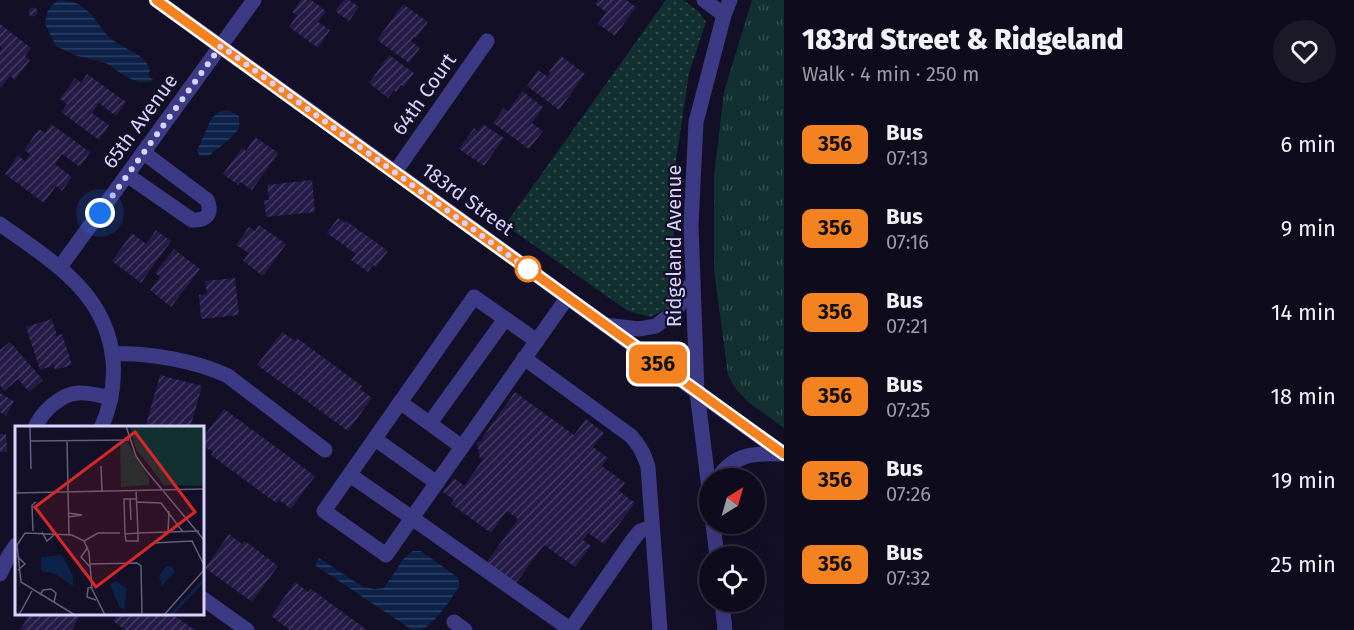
<!DOCTYPE html>
<meta charset="utf-8">
<style>
:root{--surface:#0e0b1c;--page:#1c1929;--text:#f1f3f6;--muted:#9b9ba3;--line:#2e2b3b}
body{margin:0;font-family:"Fira Sans",sans-serif;background:var(--page);color:var(--text);height:100vh;display:flex;flex-direction:column;font-size:22px;white-space:nowrap}
*{box-sizing:border-box;margin:0}
p{font-size:20px;color:var(--muted)}
.icon{flex:none;width:33px;height:33px;fill:none;stroke:currentColor;stroke-width:2;stroke-linecap:round;stroke-linejoin:round}
.map{position:relative;flex:1;overflow:hidden}
.side{display:flex;flex-direction:column;background:var(--surface);width:570px}
.side>*{flex:none}
.badge{padding:0 12px;border-radius:9px;font-size:21px;line-height:39px}
.needle{width:39px;rotate:37deg}
.fabs{position:absolute;left:699px;top:468px;display:grid;gap:12px}
.fabs a{display:grid;place-items:center;width:66px;height:66px;border-radius:50%;background:var(--surface);box-shadow:0 6px 24px #0002,0 0 0 2px var(--line);font-size:30px}
.you{position:absolute;width:30px;height:30px;margin:-15px;border:4px solid #fff;border-radius:50%;background:#1a73e8;box-shadow:0 0 0 9px #1a73e833}
.map>.badge{position:absolute;translate:-50% -50%;box-shadow:0 0 0 3px #fff}
.round{display:grid;place-items:center;flex:none;width:63px;height:63px;border-radius:32px;background:var(--page)}
.head{display:flex;align-items:center;justify-content:space-between;height:102px;padding:0 18px}
h1{font-size:28px;font-weight:800;line-height:45px}
ul{padding:0;list-style:none}
li{display:flex;align-items:center;gap:18px;height:84px;padding:0 18px}
li div{flex:1}
li b{display:block;font-size:22px}
li em{font-style:normal}
li .badge{min-width:66px;font-weight:700;text-align:center}
main{display:flex;flex:1;min-height:0}
.map>svg:first-child{display:block}
</style>
<main>
<div class="map">
<svg width="784" height="630" viewBox="0 0 784 630">
<defs>
<pattern id="grass-dots" width="8" height="8" patternUnits="userSpaceOnUse" patternTransform="scale(1.5)"><rect width="8" height="8" fill="#12302f"/><path d="M2 2h.1M6 6h.1" fill="none" stroke="#344d4e" stroke-width="1.8" stroke-linecap="round"/></pattern>
<pattern id="park-tufts" width="24" height="20" patternUnits="userSpaceOnUse" patternTransform="scale(1.5)"><rect width="24" height="20" fill="#12302f"/><path d="M3 7l-1-3M5 7V3M7 7l1-3M15 17l-1-3M17 17v-4M19 17l1-3" fill="none" stroke="#344d4e"/></pattern>
<pattern id="water-rules" width="6" height="5" patternUnits="userSpaceOnUse" patternTransform="scale(1.5)"><rect width="6" height="5" fill="#0c2248"/><path d="M0 2.5h6" fill="none" stroke="#2f4163"/></pattern>
<pattern id="building-hatch" width="6" height="6" patternUnits="userSpaceOnUse" patternTransform="scale(1.5)"><rect width="6" height="6" fill="#241b47"/><path d="M-1 1l2-2M0 6l6-6M5 7l2-2" fill="none" stroke="#433b63"/></pattern>
</defs>
<rect width="100%" height="100%" fill="#130f26"/>
<polygon fill="url(#grass-dots)" points="666,0 683,0 698,11 706,22 689,73 675,167 673,260 676,289 667,308 651,317 628,311 505,225"/>
<polygon fill="url(#park-tufts)" points="752,0 784,0 784,428 748,402 735,388 728,375 714,270 714,176 724,92"/>
<g fill="url(#water-rules)">
<path d="M 59,0 C 65,1 72,1 78,4 C 92,11 99,27 110,38 C 120,47 140,53 146,62 C 148,65 149,68 150,71 L 148,75 L 153,80 L 150,82 L 139,82 L 126,77 L 106,63 L 74,55 L 56,46 L 45,24 L 47,12 L 52,5 Z"/>
<path d="M 229,110 L 239,116 C 239,120 240,123 239,127 C 237,135 216,150 209,156 L 200,156 L 197,151 L 211,119 L 219,111 Z"/>
<path d="M 413,551 L 421,551 L 457,577 L 460,584 C 453,597 438,619 426,627 C 422,630 417,630 412,630 L 315,565 L 319,558 L 363,587 L 375,589 L 384,588 L 404,558 Z"/>
</g>
<g fill="url(#building-hatch)">
<polygon points="301,0 311,0 326,11 318,22 330,30 318,48 289,27 297,15 292,12"/>
<polygon points="344,0 349,0 359,7 349,21 335,11"/>
<polygon points="598,0 626,0 636,7 615,36 598,24 606,12 595,4"/>
<polygon points="403,4 428,22 416,38 414,37 411,41 420,48 409,63 377,40"/>
<circle cx="33" cy="12" r="4.5"/>
<polygon points="0,24 31,48 25,56 30,60 15,80 10,76 0,89 0,51 2,48 0,46"/>
<polygon points="389,55 414,73 404,87 401,85 396,92 394,90 388,98 369,83"/>
<polygon points="561,56 585,74 559,110 527,86 538,70 548,77 550,73 549,72"/>
<polygon points="87,74 126,102 116,116 99,103 92,113 109,125 99,140 61,112 67,104 60,99 75,78 81,83"/>
<polygon points="522,91 543,107 532,123 543,131 529,149 493,123 504,108 508,111"/>
<polygon points="51,124 90,152 80,167 62,154 55,164 72,177 62,191 56,186 44,203 5,174 18,155 25,161 30,154 24,150 39,129 45,133"/>
<polygon points="483,124 504,138 484,166 459,149 474,128 478,131"/>
<polygon points="255,137 278,153 252,190 240,182 238,185 223,174 242,148 246,151"/>
<polygon points="312,180 315,212 266,217 264,200 269,200 267,185"/>
<polygon points="338,218 345,223 346,221 388,251 376,267 373,265 368,272 351,260 356,254 327,233"/>
<polygon points="259,225 286,244 263,276 243,261 249,253 236,245 249,227 255,231"/>
<polygon points="156,230 171,241 141,283 112,261 132,233 146,244"/>
<polygon points="174,249 200,269 171,307 150,290 160,277 155,273"/>
<polygon points="235,278 239,315 201,319 199,295 207,294 205,281"/>
<polygon points="52,319 57,336 62,334 72,365 55,370 53,363 52,363 52,366 40,370 26,327"/>
<polygon points="282,332 295,341 297,338 362,386 360,389 372,398 348,431 257,365"/>
<polygon points="10,342 43,380 29,392 18,379 4,391 0,385 0,350"/>
<polygon points="160,375 202,386 190,428 145,428"/>
<polygon points="515,392 574,435 586,419 604,433 593,447 608,458 602,466 625,483 619,491 635,503 604,544 588,533 583,540 591,546 575,567 544,545 516,583 487,562 518,519 507,511 491,533 451,504 454,500 443,492 454,478 464,486 484,458 480,459 477,442 483,441 482,438"/>
<polygon points="0,393 14,401 6,416 0,412"/>
<polygon points="224,409 315,476 291,509 279,500 276,503 211,455 213,452 202,445 202,439"/>
<polygon points="0,434 6,434 7,452 0,452"/>
<polygon points="229,534 242,544 245,541 278,566 252,602 205,568"/>
<polygon points="295,582 308,592 311,589 367,630 290,630 271,616"/>
<polygon points="30,614 81,614 72,630 20,630"/>
<polygon points="118,614 172,614 195,630 125,630 113,621"/>
</g>
<g fill="none" stroke-linecap="round" stroke-linejoin="round">
<g stroke="#3d3a85" stroke-width="15">
<polyline points="156,0 395,172 697,392 784,454"/>
<polyline points="704,0 724,15"/>
<polyline points="395,172 487,41"/>
<path d="M 127,175 L 192,220 C 206,221 213,214 207,200 L 144,153"/>
<path d="M 0,224 C 51,261 106,291 113,360 C 115,384 111,406 101,428"/>
<polyline points="60,267 254,0"/>
<polyline points="567,298 412,518 571,630"/>
<polyline points="605,325 639,329 656,326 676,310 693,281"/>
<path d="M 112,354 C 147,352 197,361 228,376 L 325,450"/>
<path d="M 524,358 L 631,436 C 640,446 644,454 648,467 L 660,630"/>
<polyline points="400,402 462,447"/>
<polyline points="430,423 505,319"/>
<path d="M 35,428 C 41,412 61,394 78,393 C 88,392 101,396 111,398"/>
<polyline points="375,439 437,483"/>
<polyline points="350,475 412,518 386,555 324,511 474,297 537,341"/>
<path d="M 718,478 C 734,453 756,453 784,454"/>
<polyline points="710,497 697,392 691,225 696,122 724,15 730,0"/>
<polyline points="713,524 717,556"/>
<polyline points="0,574 9,555 16,545"/>
<polyline points="202,598 247,630"/>
<polyline points="722,602 725,630"/>
<polyline points="454,622 465,630"/>
<polyline points="570,630 632,541 640,531 652,527"/>
</g>
</g>
<g fill="none" stroke-linecap="round" stroke-linejoin="round">
<defs>
<path id="line" d="M 156,0 C 366,150 574,304 784,454"/>
</defs>
<use href="#line" stroke="#fff" stroke-width="14"/>
<use href="#line" stroke="#f58220" stroke-width="9"/>
<polyline stroke="#d9d4ff" stroke-width="6" stroke-dasharray="0 10.8" points="100,213 221,46 529,270 528,269"/>
</g>
<circle fill="#fff" stroke="#f58220" stroke-width="3" cx="528" cy="269" r="12"/>
<g text-anchor="middle" dominant-baseline="central" stroke-width="4.5" stroke-linejoin="round" paint-order="stroke">
<g font-size="20" fill="#d9d4ff" stroke="#130f26">
<text transform="translate(424 94) rotate(-55)">64th Court</text>
<text transform="translate(140 121) rotate(-54)">65th Avenue</text>
<text transform="translate(468 199) rotate(36)">183rd Street</text>
<text transform="translate(674 246) rotate(-90)">Ridgeland Avenue</text>
</g>
</g>
<g transform="translate(15 426)">
<rect width="189" height="189" fill="#130f26"/>
<path d="M 105,16 L 112,16 L 134,53 L 134,59 L 106,61 Z" fill="#12302f"/>
<path d="M 115,0 L 189,0 L 189,60 L 149,59 L 121,23 Z" fill="#12302f"/>
<path d="M 47,129 L 58,150 L 58,160 L 40,148 L 26,145 L 26,131 ZM 151,140 L 156,140 L 160,146 L 147,160 L 144,150 ZM 101,155 L 111,162 L 110,183 L 105,182 L 95,159 Z" fill="#0c2248"/>
<path fill="none" stroke="#0c2248" stroke-width="3" d="M 156,189 L 189,154"/>
<path fill="none" stroke="#625e7d" stroke-width="1.5" d="M 15,0 L 16,43M 111,0 L 121,30 L 130,43 L 189,114M 15,15 L 114,14M 52,15 L 54,109M 86,40 L 87,65M 121,64 L 123,107 L 184,105M 0,67 L 189,63M 115,73 L 116,94M 121,76 L 146,77 L 168,106M 53,87 L 67,89 L 53,91M 18,105 L 17,79 L 21,76M 27,106 L 32,115 L 39,109M 153,106 L 154,85M 110,108 L 123,107 L 123,115 L 111,115 L 110,108 L 109,73 L 121,73M 69,115 L 83,107 L 105,107M 138,117 L 177,115 L 189,139M 73,121 L 66,131 L 75,141M 2,130 L 10,138 L 3,144M 75,138 L 122,137 L 126,140 L 127,189M 77,161 L 73,162 L 72,171 L 81,174M 25,169 L 28,164 L 36,163 L 41,167 L 39,177M 4,189 L 17,165M 60,189 L 6,156 L 2,119 L 10,107 L 57,109 L 69,115 L 74,126 L 77,163 L 90,189M 149,189 L 189,144"/>
<path fill="#d62828" fill-opacity="0.15" stroke="#d62828" stroke-width="3" d="M 120,6 L 180,86 L 81,161 L 20,81 Z"/>
<rect width="189" height="189" fill="none" stroke="#d9d4ff" stroke-width="3"/>
</g>
</svg>
<div class="fabs">
<a><svg class="needle" viewBox="-14 -14 28 28"><path d="M0-13l5 13h-10z" fill="#e53935"/><path d="M0 13l5-13h-10z" fill="#9b9ba3"/></svg></a>
<a><svg class="icon" aria-label="locate" viewBox="0 0 24 24"><circle cx="12" cy="12" r="6"/><path d="M12 2v4M12 18v4M2 12h4M18 12h4"/></svg></a>
</div>
<div class="you" style="left:100px;top:213px"></div>
<b class="badge" style="left:658px;top:364px;background:#f58220;color:#111">356</b>
</div>
<section class="side">
<div class="head"><div><h1>183rd Street &amp; Ridgeland</h1><p>Walk · 4 min · 250 m</p></div><a class="round"><svg class="icon" aria-label="heart" viewBox="0 0 24 24"><path d="M12 20l-8-8c-3-5 5-10 8-4 3-6 11-1 8 4z"/></svg></a></div>
<ul>
<li><span class="badge" style="background:#f58220;color:#111">356</span><div><b>Bus</b><p>07:13</p></div><em>6 min</em></li>
<li><span class="badge" style="background:#f58220;color:#111">356</span><div><b>Bus</b><p>07:16</p></div><em>9 min</em></li>
<li><span class="badge" style="background:#f58220;color:#111">356</span><div><b>Bus</b><p>07:21</p></div><em>14 min</em></li>
<li><span class="badge" style="background:#f58220;color:#111">356</span><div><b>Bus</b><p>07:25</p></div><em>18 min</em></li>
<li><span class="badge" style="background:#f58220;color:#111">356</span><div><b>Bus</b><p>07:26</p></div><em>19 min</em></li>
<li><span class="badge" style="background:#f58220;color:#111">356</span><div><b>Bus</b><p>07:32</p></div><em>25 min</em></li>
</ul>
</section>
</main>
